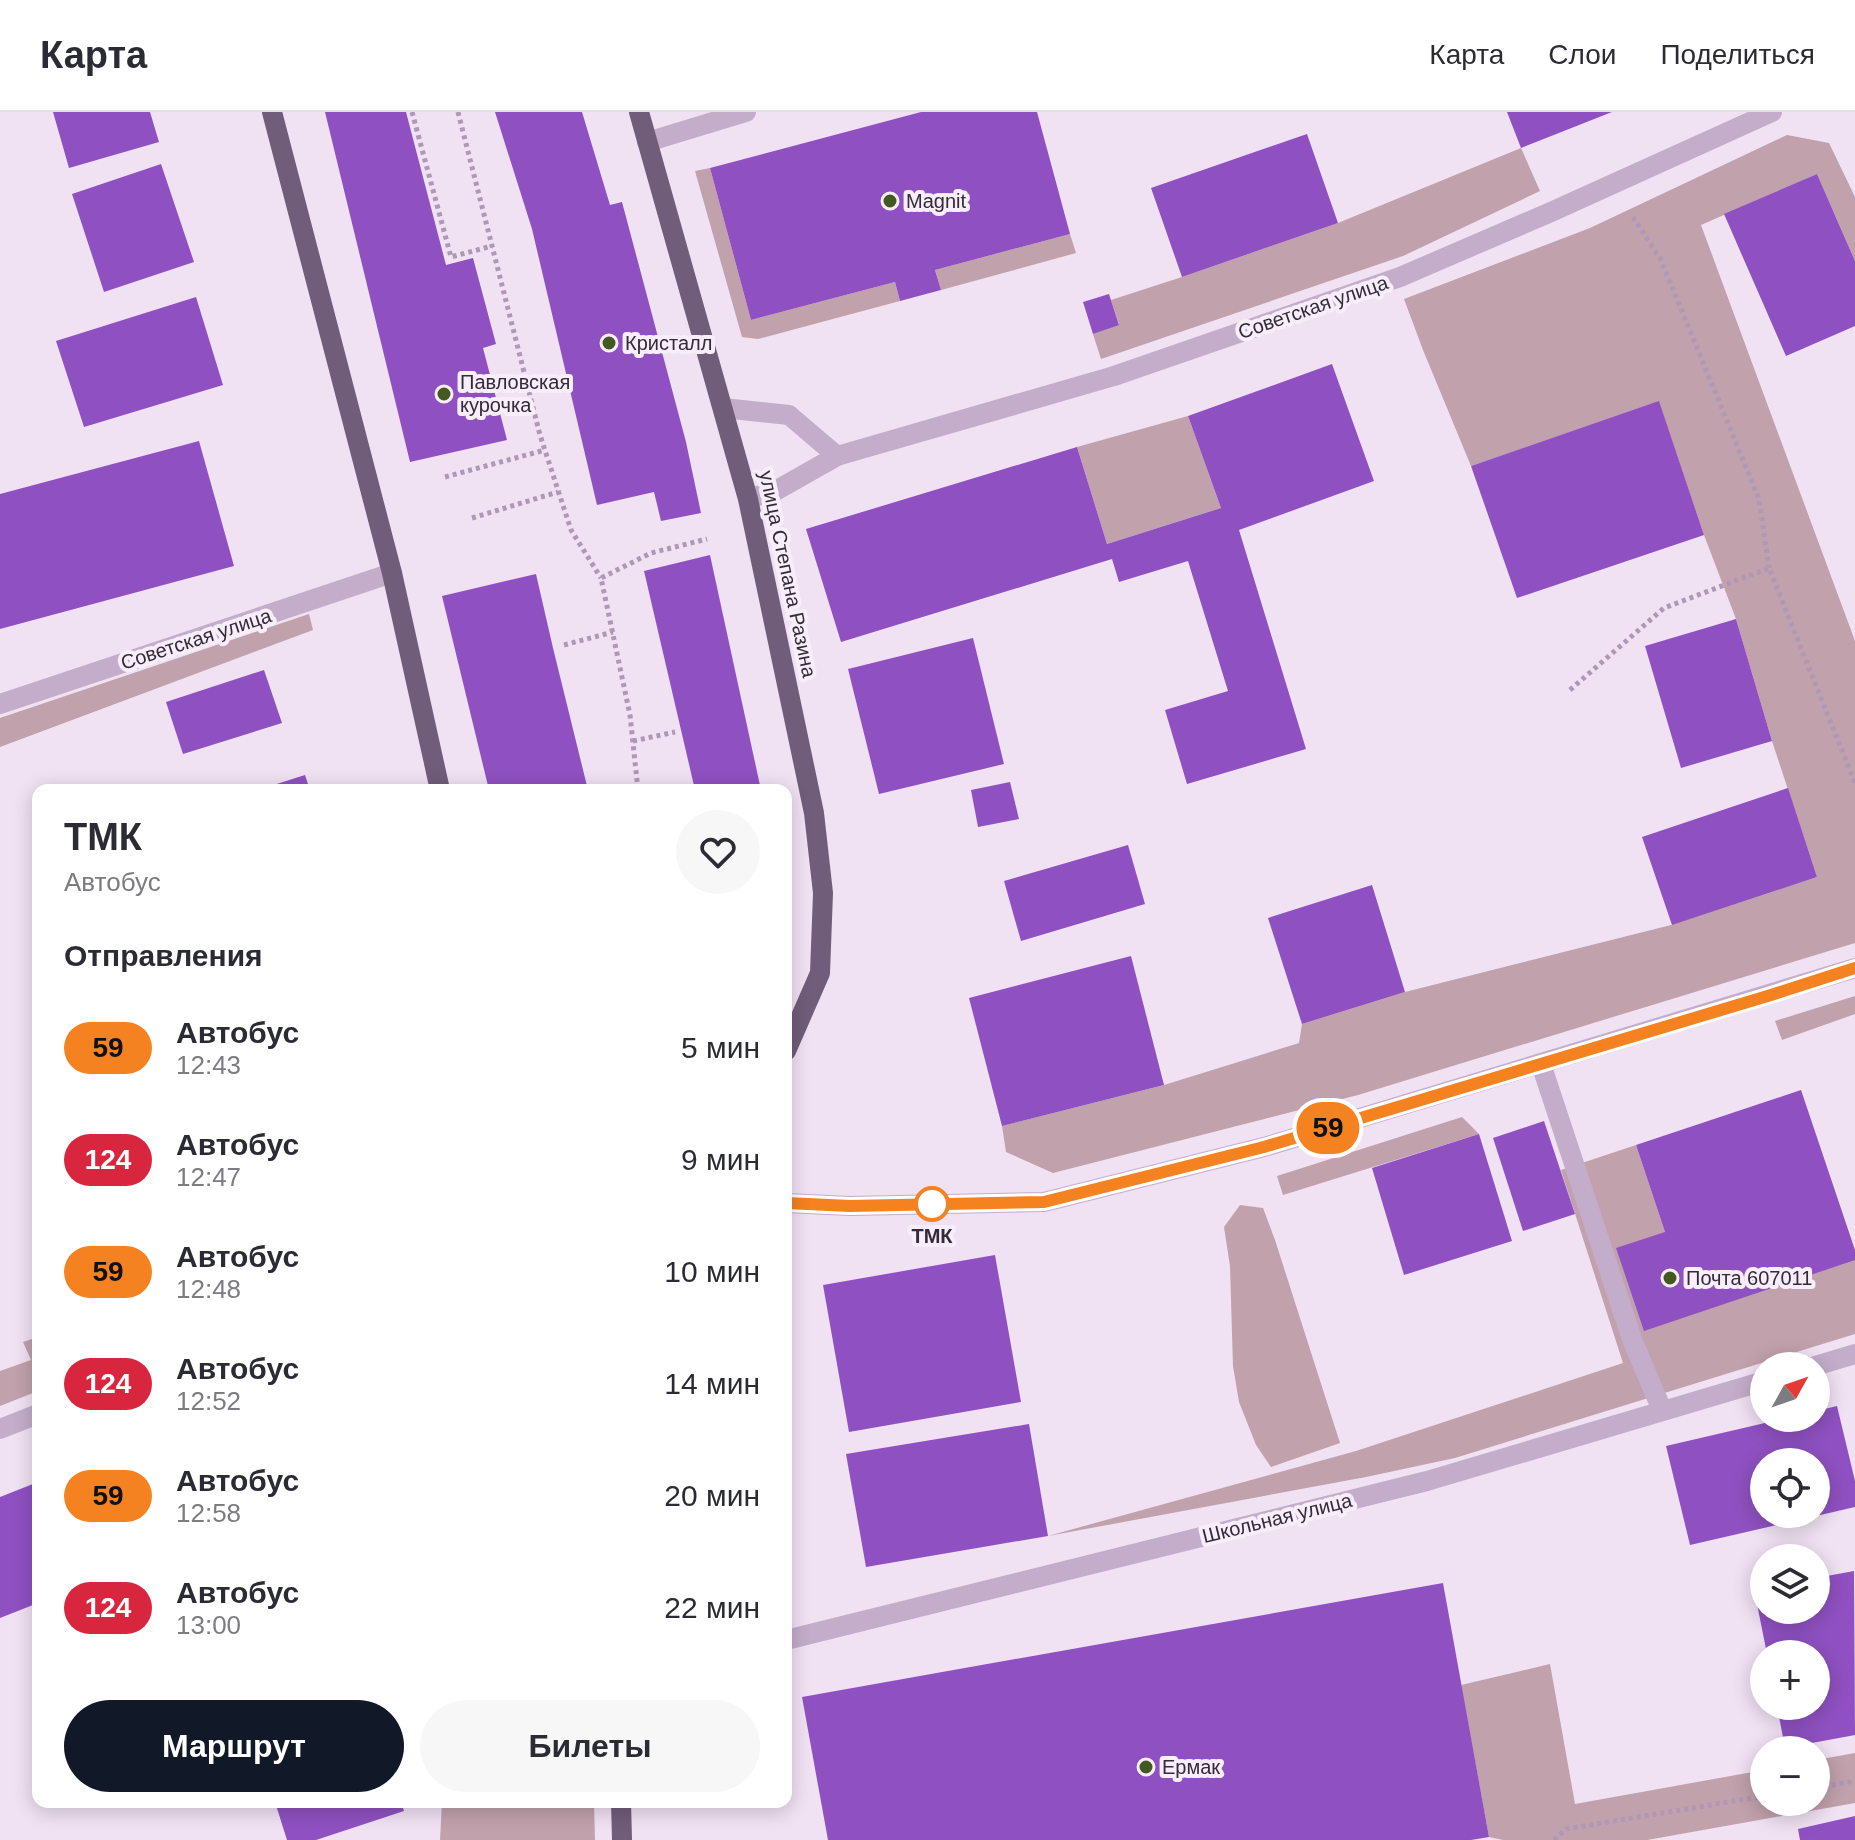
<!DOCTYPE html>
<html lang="ru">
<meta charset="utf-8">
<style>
:root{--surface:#fff;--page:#f7f7f7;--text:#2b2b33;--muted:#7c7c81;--line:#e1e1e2;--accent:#111827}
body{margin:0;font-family:Arial,sans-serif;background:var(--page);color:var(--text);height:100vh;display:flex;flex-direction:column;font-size:30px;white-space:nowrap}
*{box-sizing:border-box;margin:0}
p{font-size:26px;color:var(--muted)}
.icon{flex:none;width:44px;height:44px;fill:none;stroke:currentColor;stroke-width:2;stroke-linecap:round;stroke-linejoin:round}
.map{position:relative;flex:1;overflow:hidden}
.sheet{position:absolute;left:32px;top:672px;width:760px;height:1024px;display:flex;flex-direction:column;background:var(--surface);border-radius:16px;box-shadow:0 4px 20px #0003}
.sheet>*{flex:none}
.badge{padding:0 16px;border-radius:26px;font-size:28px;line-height:52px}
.needle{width:52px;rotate:50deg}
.fabs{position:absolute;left:1750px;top:1240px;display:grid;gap:16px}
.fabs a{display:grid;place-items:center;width:80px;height:80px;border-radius:50%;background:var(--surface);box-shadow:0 4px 20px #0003;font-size:40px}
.map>.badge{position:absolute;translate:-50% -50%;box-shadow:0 0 0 4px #fff}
h2{padding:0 32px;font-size:30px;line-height:72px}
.round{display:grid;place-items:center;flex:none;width:84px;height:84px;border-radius:42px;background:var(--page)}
.summary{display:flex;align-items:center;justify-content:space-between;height:136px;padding:0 32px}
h1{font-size:38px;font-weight:700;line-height:60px}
.button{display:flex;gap:16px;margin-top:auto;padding:16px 32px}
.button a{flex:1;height:92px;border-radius:48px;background:var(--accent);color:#fff;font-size:32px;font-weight:700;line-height:92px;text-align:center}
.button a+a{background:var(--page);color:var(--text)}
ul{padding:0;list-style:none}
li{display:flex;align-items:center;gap:24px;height:112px;padding:0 32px}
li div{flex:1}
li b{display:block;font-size:30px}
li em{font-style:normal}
li .badge{min-width:88px;font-weight:700;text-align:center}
header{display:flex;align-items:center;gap:48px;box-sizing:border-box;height:112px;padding:0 40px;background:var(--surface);border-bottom:2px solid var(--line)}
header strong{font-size:38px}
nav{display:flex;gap:44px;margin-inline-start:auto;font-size:28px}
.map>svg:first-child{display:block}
</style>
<header>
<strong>Карта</strong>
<nav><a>Карта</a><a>Слои</a><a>Поделиться</a></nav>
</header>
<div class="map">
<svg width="1855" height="1728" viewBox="0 0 1855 1728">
<rect width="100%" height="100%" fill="#f0e1f3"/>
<g fill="#c1a1ac">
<polygon points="1787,23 1829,31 1855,85 1855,149 1817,62 1701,113 1855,529 1855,831 1358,983 1053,1061 1006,1040 1002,1014 1164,973 1299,931 1302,912 1405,880 1671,813 1817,765 1772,629 1736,507 1704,423 1659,290 1471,354 1423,238 1404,187 1590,116"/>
<polygon points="1521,36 1540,79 1403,144 1101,247 1093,222 1119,212 1111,188 1182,165 1338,111"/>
<polygon points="710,56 751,208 895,170 900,189 758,227 742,225 695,59"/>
<polygon points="1070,122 1076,141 941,178 935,158"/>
<polygon points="1188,304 1221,396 1107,432 1077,335"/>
<polygon points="309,502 313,518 0,635 0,606"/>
<polygon points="1855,884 1855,902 1782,928 1775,909"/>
<polygon points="1462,1005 1479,1022 1283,1083 1277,1064"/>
<polygon points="1636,1033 1665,1120 1855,1148 1855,1222 1455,1346 1366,1365 1048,1424 1356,1339 1623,1251 1561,1058"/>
<polygon points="1240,1093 1263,1096 1275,1128 1340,1331 1271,1355 1256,1333 1239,1290 1233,1254 1230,1154 1224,1115"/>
<polygon points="38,1225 38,1279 0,1294 0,1259 31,1248 23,1230"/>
<polygon points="1550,1552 1575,1692 1764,1658 1764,1690 1816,1690 1816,1648 1855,1641 1855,1691 1647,1728 1503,1728 1489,1725 1461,1573"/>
<polygon points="442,1690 594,1690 595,1728 440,1728"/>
</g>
<g fill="#8f51c1" fill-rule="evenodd">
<polygon points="53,0 150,0 159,30 69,56"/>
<polygon points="325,0 406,0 446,153 473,146 496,232 483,236 507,328 410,350"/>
<polygon points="495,0 582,0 610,93 622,90 686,330 701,401 661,409 654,380 597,393 532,117"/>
<polygon points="921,0 1037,0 1070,122 935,158 941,178 900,189 895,170 751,208 710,56"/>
<polygon points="1507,0 1612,0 1521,36"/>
<polygon points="1307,22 1338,111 1182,165 1151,76"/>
<polygon points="161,52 194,150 104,180 72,82"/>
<polygon points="1817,62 1855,149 1855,214 1786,244 1724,102"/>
<polygon points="1109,182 1119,213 1093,222 1083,190"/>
<polygon points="196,185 223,273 84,315 56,229"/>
<polygon points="1332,252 1374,369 1239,418 1306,637 1187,672 1165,598 1228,579 1188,449 1119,470 1112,447 841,530 806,417 1077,335 1107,432 1221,396 1188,304"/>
<polygon points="1659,289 1704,423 1517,486 1471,354"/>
<polygon points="199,329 234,454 0,517 0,382"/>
<polygon points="710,443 761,678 695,678 644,459"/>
<polygon points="536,462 553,536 588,678 489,678 442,484"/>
<polygon points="1736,507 1772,629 1681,656 1645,534"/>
<polygon points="973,526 1004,652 879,682 848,557"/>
<polygon points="264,558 282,611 183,642 166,590"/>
<polygon points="305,663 310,678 261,678 261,677"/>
<polygon points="1010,670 1019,707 978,715 971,678"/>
<polygon points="1788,676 1817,765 1672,813 1642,725"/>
<polygon points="1128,733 1145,792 1021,829 1004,769"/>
<polygon points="1372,773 1405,880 1302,912 1268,806"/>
<polygon points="1131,844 1164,973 1002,1014 969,886"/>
<polygon points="1801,978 1855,1138 1855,1148 1644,1219 1616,1136 1665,1120 1636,1033"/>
<polygon points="1544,1009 1575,1102 1523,1119 1493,1026"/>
<polygon points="1479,1022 1512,1129 1404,1163 1372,1056"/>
<polygon points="995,1143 1021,1290 849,1320 823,1173"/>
<path d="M 1837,1294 L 1855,1369 L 1855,1395 L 1690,1433 L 1666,1334 L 1786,1306 L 1816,1306 L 1816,1299 ZM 1764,1350 L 1816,1350 L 1816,1402 L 1764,1402 Z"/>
<polygon points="1029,1312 1048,1424 866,1455 846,1342"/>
<polygon points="38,1370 38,1491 0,1506 0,1385"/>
<polygon points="1854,1459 1855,1623 1785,1636 1777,1594 1816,1594 1816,1542 1767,1542 1754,1477 1764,1476 1764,1498 1816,1498 1816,1466"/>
<polygon points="1443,1471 1489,1725 1471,1728 828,1728 802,1585"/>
<polygon points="275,1690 401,1690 404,1699 316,1728 287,1728"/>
<polygon points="1855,1704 1855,1728 1800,1728 1798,1717"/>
</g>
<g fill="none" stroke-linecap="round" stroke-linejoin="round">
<g stroke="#af97b6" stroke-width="5" stroke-dasharray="4 4" stroke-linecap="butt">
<polyline points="412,0 451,145 492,134"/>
<polyline points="458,0 540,323 571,418 601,466"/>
<polyline points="1633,105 1661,148 1759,387 1769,456"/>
<polyline points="445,365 545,338"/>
<polyline points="472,406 558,380"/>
<polyline points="564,533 613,520"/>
<polyline points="1570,578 1664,496 1769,456 1855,671"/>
<polyline points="633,629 675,620"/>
<polyline points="638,678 630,603 601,466 651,441 707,427"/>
<polyline points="1816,1676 1855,1669"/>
<polyline points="1554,1728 1566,1717 1764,1684"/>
</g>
<g stroke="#c4adcb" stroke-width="20">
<polyline points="647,30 746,0"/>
<polyline points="723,296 789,303 837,344 777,378 748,387"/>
<polyline points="837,344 1114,264 1400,165 1551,100 1772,0"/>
<polyline points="0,592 392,461"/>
<polyline points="1541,952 1633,1230 1662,1298"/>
<polyline points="786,1091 850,1094 1044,1090 1264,1035 1855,856"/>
<polyline points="1815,1254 1855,1242"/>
<polyline points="0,1317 38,1302"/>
<polyline points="786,1528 1427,1369 1764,1269"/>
</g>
<g stroke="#705d7a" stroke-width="20">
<polyline points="272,0 392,461 440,678"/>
<polyline points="639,0 748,387 814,701 823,781 820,861 786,939"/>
<polyline points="621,1690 622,1728"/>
</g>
</g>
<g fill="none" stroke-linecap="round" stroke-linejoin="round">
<defs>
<polyline id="line" points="786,1091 850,1094 1044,1090 1264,1035 1771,883 1855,856"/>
</defs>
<use href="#line" stroke="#fff" stroke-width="18"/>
<use href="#line" stroke="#f58220" stroke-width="12"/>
</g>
<g fill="#445922" stroke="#f8eefa" stroke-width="3">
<circle cx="890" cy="89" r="8"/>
<circle cx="609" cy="231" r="8"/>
<circle cx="444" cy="282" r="8"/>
<circle cx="1670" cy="1166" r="8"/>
<circle cx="1146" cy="1655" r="8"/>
</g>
<circle fill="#fff" stroke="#f58220" stroke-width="4" cx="932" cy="1092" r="16"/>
<g text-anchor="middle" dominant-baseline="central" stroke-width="8" stroke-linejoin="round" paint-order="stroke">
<g font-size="20" fill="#342b39" stroke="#f8eefa" text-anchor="start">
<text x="906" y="89">Magnit</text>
<text x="625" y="231">Кристалл</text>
<text x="460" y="270">Павловская<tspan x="460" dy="23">курочка</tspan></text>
<text x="1686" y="1166">Почта 607011</text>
<text x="1162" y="1655">Ермак</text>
</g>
<g font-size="20" fill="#342b39" stroke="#f8eefa">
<text transform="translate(1313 195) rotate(-19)">Советская улица</text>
<text transform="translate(788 462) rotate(78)">улица Степана Разина</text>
<text transform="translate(196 527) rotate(-18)">Советская улица</text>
<text transform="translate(1277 1406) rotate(-14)">Школьная улица</text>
</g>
<g font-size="20" font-weight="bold" fill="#342b39" stroke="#f8eefa">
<text x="932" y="1124">ТМК</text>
</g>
</g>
</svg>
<div class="fabs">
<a><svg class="needle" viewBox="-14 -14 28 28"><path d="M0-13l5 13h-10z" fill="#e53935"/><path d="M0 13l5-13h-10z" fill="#7c7c81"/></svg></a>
<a><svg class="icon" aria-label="locate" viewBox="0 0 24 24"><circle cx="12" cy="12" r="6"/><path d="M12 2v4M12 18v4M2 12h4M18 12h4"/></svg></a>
<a><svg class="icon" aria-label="layers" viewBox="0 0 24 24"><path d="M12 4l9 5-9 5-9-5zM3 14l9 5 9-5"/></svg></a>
<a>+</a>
<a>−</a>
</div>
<b class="badge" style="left:1328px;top:1016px;background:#f58220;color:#111">59</b>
<section class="sheet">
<div class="summary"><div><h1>ТМК</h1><p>Автобус</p></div><a class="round"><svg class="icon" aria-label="heart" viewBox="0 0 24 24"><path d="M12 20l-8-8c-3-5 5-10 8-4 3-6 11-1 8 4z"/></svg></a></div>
<h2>Отправления</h2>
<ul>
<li><span class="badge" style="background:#f58220;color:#111">59</span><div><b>Автобус</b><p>12:43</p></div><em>5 мин</em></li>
<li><span class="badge" style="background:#d7263d;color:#fff">124</span><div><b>Автобус</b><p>12:47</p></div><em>9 мин</em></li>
<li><span class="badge" style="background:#f58220;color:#111">59</span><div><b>Автобус</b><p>12:48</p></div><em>10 мин</em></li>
<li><span class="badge" style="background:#d7263d;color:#fff">124</span><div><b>Автобус</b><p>12:52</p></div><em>14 мин</em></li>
<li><span class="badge" style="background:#f58220;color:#111">59</span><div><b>Автобус</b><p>12:58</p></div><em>20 мин</em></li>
<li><span class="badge" style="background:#d7263d;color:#fff">124</span><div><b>Автобус</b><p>13:00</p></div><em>22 мин</em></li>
</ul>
<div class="button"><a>Маршрут</a><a>Билеты</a></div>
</section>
</div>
